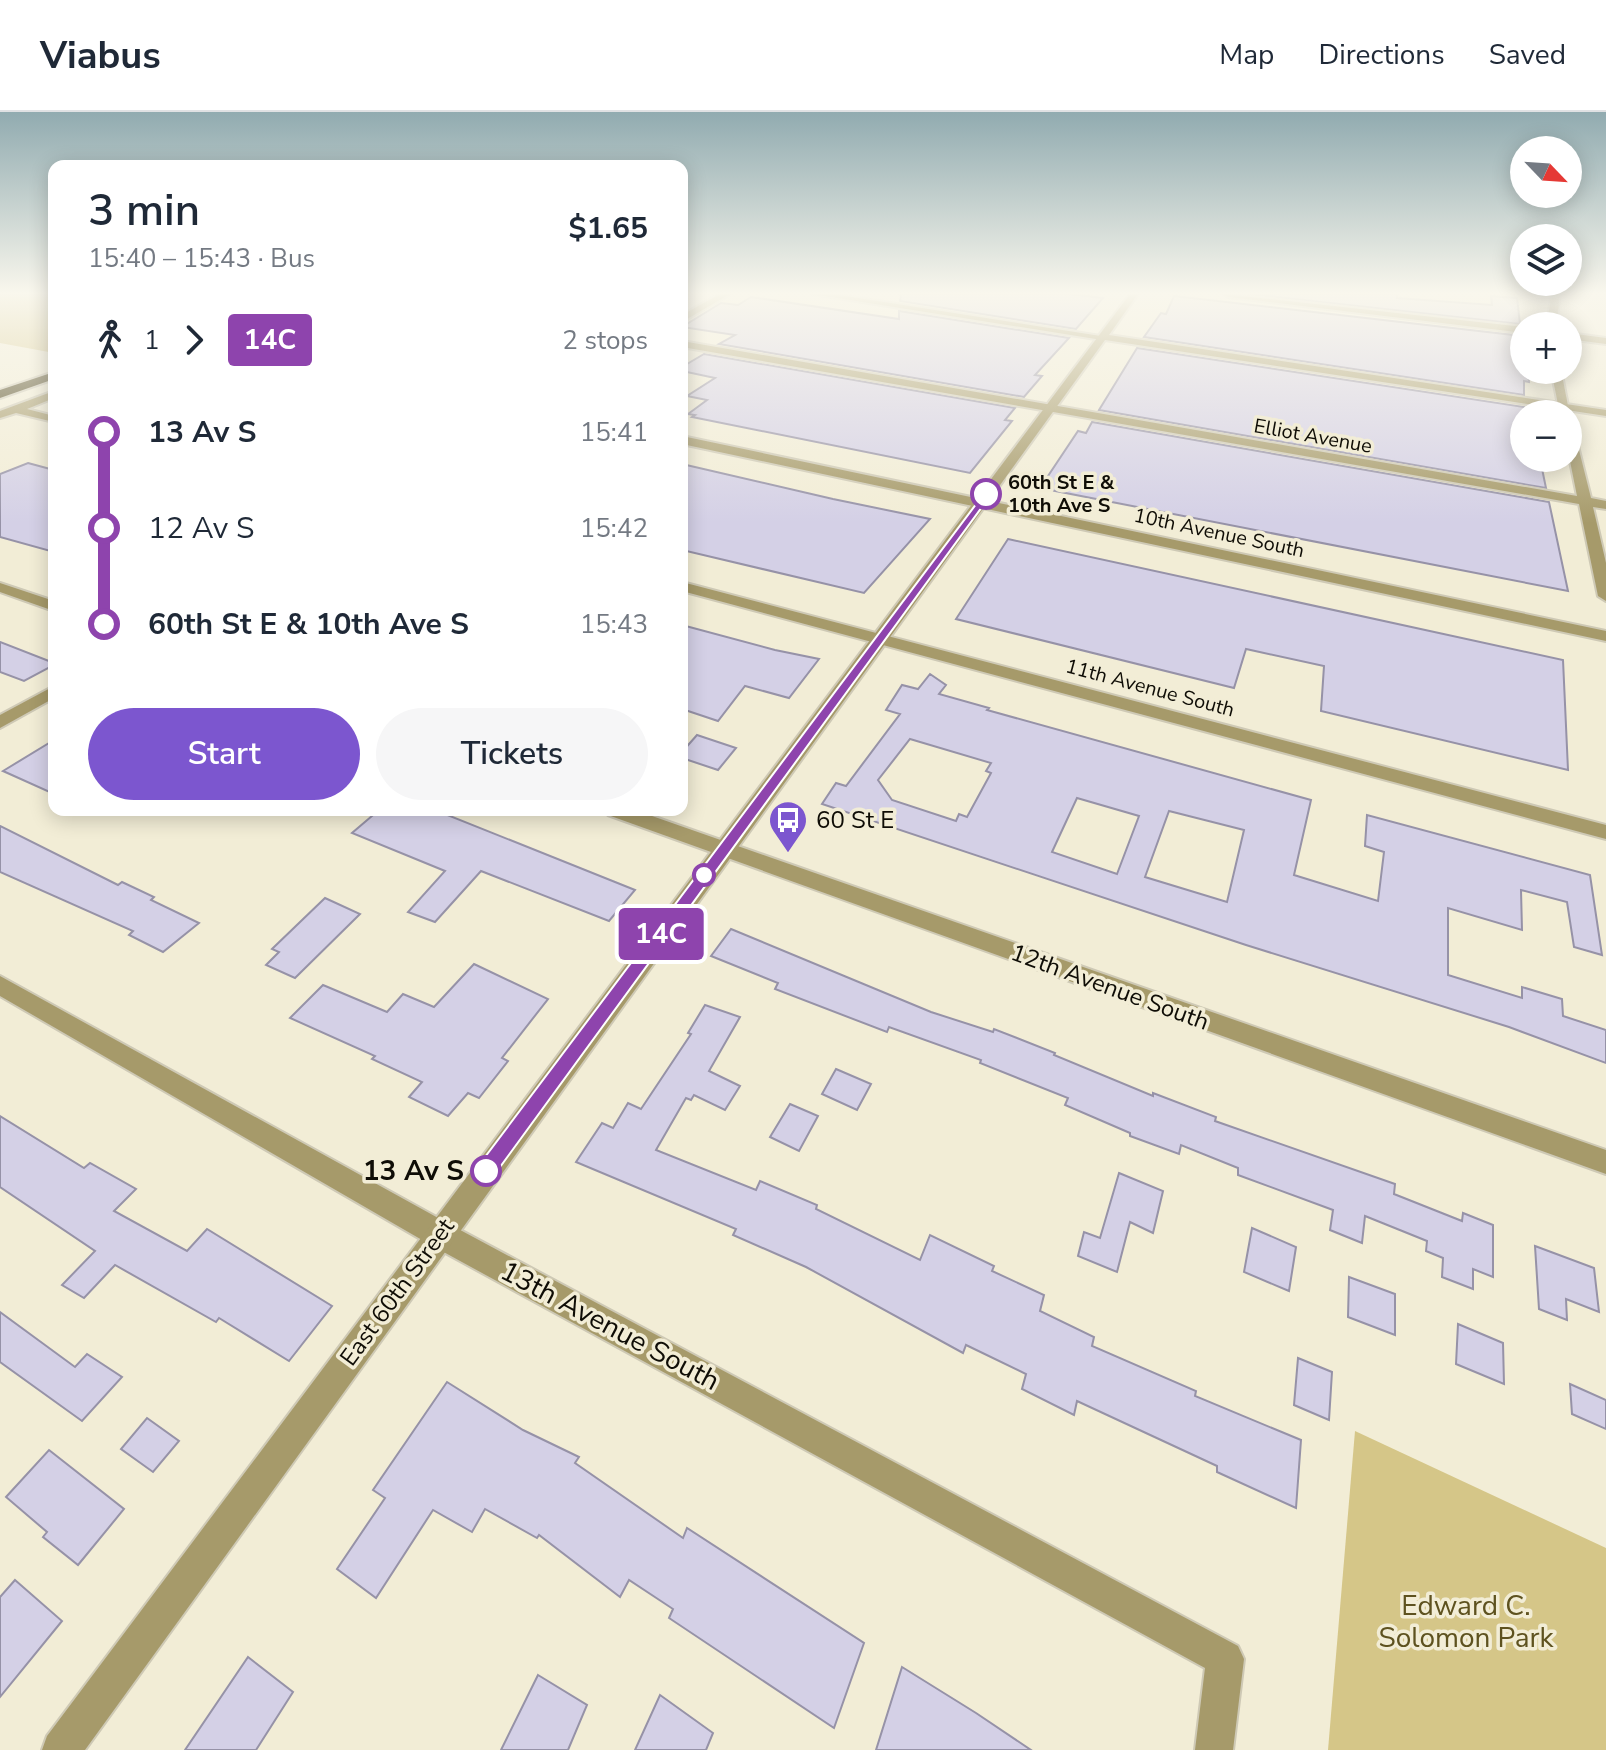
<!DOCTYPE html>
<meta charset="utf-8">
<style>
:root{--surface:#fff;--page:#f6f6f7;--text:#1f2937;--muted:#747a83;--line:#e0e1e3;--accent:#7c56cf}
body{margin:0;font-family:"Nunito Sans",sans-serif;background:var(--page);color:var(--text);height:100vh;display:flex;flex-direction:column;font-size:30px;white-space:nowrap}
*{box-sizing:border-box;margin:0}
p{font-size:26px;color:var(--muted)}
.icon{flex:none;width:44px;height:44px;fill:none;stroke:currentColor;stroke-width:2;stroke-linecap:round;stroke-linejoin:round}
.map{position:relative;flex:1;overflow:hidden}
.panel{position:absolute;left:48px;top:48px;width:640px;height:656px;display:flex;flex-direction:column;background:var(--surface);border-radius:16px;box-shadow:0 4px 20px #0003}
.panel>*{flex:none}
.badge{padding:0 16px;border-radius:6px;font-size:28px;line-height:52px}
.needle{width:52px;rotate:115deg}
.buttons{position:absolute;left:1510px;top:24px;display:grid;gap:16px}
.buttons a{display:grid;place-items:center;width:72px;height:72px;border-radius:50%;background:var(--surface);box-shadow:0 4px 20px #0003;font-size:40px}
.map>.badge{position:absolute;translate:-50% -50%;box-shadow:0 0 0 4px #fff}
.legs{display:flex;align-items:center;gap:12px;height:88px;padding:0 40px;font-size:26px}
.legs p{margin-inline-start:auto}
.head{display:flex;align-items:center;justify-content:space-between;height:136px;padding:0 40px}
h1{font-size:44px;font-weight:600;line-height:60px}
.cta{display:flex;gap:16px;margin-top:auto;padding:16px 40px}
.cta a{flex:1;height:92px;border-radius:48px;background:var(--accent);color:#fff;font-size:32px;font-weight:600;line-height:92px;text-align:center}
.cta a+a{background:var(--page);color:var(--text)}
ul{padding:0 40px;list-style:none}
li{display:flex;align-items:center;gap:28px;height:96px;font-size:30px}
li i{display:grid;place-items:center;width:12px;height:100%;margin:0 10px;background:currentColor}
li i::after{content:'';width:20px;height:20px;margin:-10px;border:6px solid;border-radius:50%;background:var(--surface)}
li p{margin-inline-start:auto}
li:first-child i{background:linear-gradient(#0000 50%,currentColor 0)}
li:last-child i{background:linear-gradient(currentColor 50%,#0000 0)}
header{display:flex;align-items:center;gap:48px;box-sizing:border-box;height:112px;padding:0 40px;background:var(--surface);border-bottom:2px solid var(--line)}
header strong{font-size:38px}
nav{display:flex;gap:44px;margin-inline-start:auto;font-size:28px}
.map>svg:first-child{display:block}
</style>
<header>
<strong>Viabus</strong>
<nav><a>Map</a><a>Directions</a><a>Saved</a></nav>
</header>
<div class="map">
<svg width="1606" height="1638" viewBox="0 0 1606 1638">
<rect width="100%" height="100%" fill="#f2edd6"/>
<g fill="#d5c688">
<polygon points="0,182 54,182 54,241 0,231"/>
<polygon points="1355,1319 1606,1436 1606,1638 1328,1638"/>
</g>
<g fill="#d4d0e6" stroke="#9692a7" stroke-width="2" fill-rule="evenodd">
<polygon points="901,182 1070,182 1103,186 1076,217 900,189"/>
<polygon points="1250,182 1397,182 1397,186 1492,193 1491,184 1517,186 1520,212"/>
<polygon points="1174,184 1522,224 1524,258 1528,258 1529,270 1524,269 1524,283 1144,225 1161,201 1166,202"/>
<polygon points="751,185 899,207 899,199 1069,226 1035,263 1042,264 1024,285 719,232 735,223 682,215 721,191 738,193"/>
<polygon points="1137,236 1524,295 1524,346 1540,347 1546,376 1099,298"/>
<polygon points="704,242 1015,296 1005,308 1012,309 970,361 692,305 695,303 688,302 707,288 687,284 715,266 682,259 682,255"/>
<polygon points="1092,310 1549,390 1568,479 1040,376 1078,319 1086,321"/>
<polygon points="28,351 54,358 54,440 0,425 0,362"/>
<polygon points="682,352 833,387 930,407 864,481 682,438"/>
<polygon points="1008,427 1563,548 1568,658 1321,599 1324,554 1246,537 1234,576 956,507"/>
<polygon points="682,513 775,538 819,547 789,586 745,574 718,609 682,597"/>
<polygon points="0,530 54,551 54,553 24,569 0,560"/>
<path d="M 930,562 L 946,573 L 939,582 L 989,596 L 987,598 L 1311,688 L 1294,763 L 1378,789 L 1384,740 L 1365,734 L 1367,703 L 1590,763 L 1602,843 L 1574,835 L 1567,790 L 1521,778 L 1522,818 L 1448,796 L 1448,863 L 1522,886 L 1522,875 L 1562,887 L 1563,904 L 1606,918 L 1606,951 L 1509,915 L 1246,833 L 822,692 L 836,671 L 846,674 L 900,602 L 886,598 L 902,573 L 918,577 ZM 910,627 L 991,651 L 986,659 L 991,661 L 967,705 L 959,702 L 956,709 L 892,688 L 878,668 ZM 1077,686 L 1139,704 L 1117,762 L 1052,740 ZM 1169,699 L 1244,718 L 1227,790 L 1145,765 Z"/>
<polygon points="697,623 736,636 718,658 682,646 682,640"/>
<polygon points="54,628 54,682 3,659"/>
<polygon points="379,698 435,698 635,778 609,809 481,759 435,810 408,800 445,759 352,721"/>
<polygon points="0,714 118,773 122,770 154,785 151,788 199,811 163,840 129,823 133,819 0,760"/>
<polygon points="325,786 360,802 295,866 266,853 279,840 272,837"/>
<polygon points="731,817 931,900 993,920 994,917 1055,941 1054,943 1153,984 1153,981 1216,1005 1215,1009 1395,1072 1394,1082 1462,1109 1463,1101 1493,1113 1493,1165 1473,1157 1473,1177 1442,1165 1443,1146 1426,1139 1427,1129 1365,1104 1362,1131 1330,1118 1333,1098 1238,1063 1238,1056 1181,1033 1179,1042 1130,1024 1130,1021 1065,993 1068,986 980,951 981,948 889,915 887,920 775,877 778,871 711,844"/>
<polygon points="474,852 548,887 502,946 508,949 479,986 468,981 448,1004 409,985 422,970 372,947 375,944 290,906 323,873 387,900 403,882 434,895"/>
<polygon points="705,893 740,905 709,959 740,974 725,998 694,983 691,988 686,986 656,1038 756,1078 760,1069 817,1093 816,1097 920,1148 930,1123 994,1154 992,1159 1044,1183 1040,1199 1094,1225 1092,1234 1196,1279 1195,1284 1301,1328 1296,1396 1217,1360 1217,1354 1077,1289 1074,1303 1022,1277 1026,1262 966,1233 963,1241 806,1155 733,1123 736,1117 576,1050 602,1011 613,1016 628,991 641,997 691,922 688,921"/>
<polygon points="836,957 871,972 857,998 822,982"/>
<polygon points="790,992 818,1004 799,1039 770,1025"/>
<polygon points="0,1004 84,1056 90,1051 136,1077 114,1099 187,1139 207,1117 332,1194 289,1249 219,1206 216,1210 115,1153 84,1186 62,1173 95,1139 0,1075"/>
<polygon points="1119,1061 1163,1079 1153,1121 1130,1110 1117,1160 1078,1144 1084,1120 1100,1126"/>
<polygon points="1252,1116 1296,1135 1289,1179 1244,1160"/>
<polygon points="1535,1134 1594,1156 1599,1200 1566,1187 1567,1208 1539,1197"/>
<polygon points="1349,1165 1395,1182 1395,1223 1348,1205"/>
<polygon points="0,1200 75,1255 87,1242 122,1265 82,1309 0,1250"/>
<polygon points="1458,1212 1503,1231 1504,1272 1456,1252"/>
<polygon points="1298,1246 1332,1260 1329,1308 1294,1293"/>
<polygon points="447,1270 523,1318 579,1345 575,1351 683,1426 687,1416 864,1531 834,1616 669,1506 673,1497 629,1468 620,1485 539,1423 537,1426 485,1397 472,1420 433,1398 376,1486 337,1457 385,1386 373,1378"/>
<polygon points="1570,1272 1606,1288 1606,1317 1572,1302"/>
<polygon points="147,1306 179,1329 153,1360 121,1337"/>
<polygon points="49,1338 124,1397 78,1453 43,1425 47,1420 6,1385"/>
<polygon points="15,1468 62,1509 0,1585 0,1485"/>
<polygon points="248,1545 293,1580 256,1638 185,1638"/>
<polygon points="902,1555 976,1601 1031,1638 876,1638"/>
<polygon points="538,1563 587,1593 568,1638 501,1638"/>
<polygon points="660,1583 713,1621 706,1638 635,1638"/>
</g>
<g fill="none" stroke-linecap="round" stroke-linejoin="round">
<defs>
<g id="minor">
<polygon points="720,182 730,182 682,210 682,203"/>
<polygon points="812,182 833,182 1107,225 1102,228"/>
<polygon points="1224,182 1524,215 1524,221 1228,185"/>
<polygon points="1552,182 1560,182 1556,214 1546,214"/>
<polygon points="1568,221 1606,226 1606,232 1568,227"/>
<polygon points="682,229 1577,384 1568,339 1568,309 1572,310 1591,386 1606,389 1606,397 1593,395 1606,451 1606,489 1598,484 1579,392 682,235"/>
<polygon points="1551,258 1561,258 1570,304 1560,302"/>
<polygon points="54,279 54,286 27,297 54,304 54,310 16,301 0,306 0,299"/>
<polygon points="682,324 1606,519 1606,529 682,332"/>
<polygon points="682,470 1606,713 1606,727 682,479"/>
<polygon points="0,471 54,489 54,499 0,480"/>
<polygon points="54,574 54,586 0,616 0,603"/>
<polygon points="605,698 635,698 1606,1038 1606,1062 608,703"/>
<polygon points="0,864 449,1112 1238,1534 1244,1547 1233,1638 1195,1638 1205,1556 429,1132 0,884"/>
</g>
<polygon id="tertiary" points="1130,182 1138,182 1109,223 1606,298 1606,304 1105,228 85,1638 42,1638 47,1624"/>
<polygon id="motorway" points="54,260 54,267 0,286 0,278"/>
</defs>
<use href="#minor" stroke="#cec9b5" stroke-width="4"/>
<use href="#tertiary" stroke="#cec9b5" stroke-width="4"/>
<use href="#motorway" stroke="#cec9b5" stroke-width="4"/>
<use href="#minor" fill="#a69a6a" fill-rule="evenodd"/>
<use href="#tertiary" fill="#a69a6a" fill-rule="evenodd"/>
<use href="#motorway" fill="#483f16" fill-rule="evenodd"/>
</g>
<linearGradient id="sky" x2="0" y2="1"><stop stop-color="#91abb0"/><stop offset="0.44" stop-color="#f9f7ed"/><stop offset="1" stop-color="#f9f7ed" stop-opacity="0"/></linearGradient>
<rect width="1606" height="411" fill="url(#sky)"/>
<polygon fill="#8e44ad" stroke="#fff" stroke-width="2" points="986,379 990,384 492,1066 479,1066 476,1059 479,1053"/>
<defs>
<symbol id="bus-pin" viewBox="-11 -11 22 30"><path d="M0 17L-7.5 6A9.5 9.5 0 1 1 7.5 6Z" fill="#7c56cf" stroke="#f2edd6"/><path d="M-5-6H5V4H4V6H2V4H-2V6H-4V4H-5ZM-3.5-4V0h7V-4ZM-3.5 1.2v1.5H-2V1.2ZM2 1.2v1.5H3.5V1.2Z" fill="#fff"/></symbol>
</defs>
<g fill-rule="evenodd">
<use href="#bus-pin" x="766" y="686" width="44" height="60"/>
</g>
<g fill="#fff" stroke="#8e44ad" stroke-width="4">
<circle cx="986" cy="382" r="14"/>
<circle cx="704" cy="763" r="10"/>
<circle cx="486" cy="1059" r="14"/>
</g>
<g text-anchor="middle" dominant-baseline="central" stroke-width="7" stroke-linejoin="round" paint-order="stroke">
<g font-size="20" fill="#0f0d06" stroke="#f2edd6">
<text transform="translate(1313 324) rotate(10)">Elliot Avenue</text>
<text transform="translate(1219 421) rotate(12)">10th Avenue South</text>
<text transform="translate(1150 576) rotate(15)">11th Avenue South</text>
</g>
<g font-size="20" font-weight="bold" fill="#0f0d06" stroke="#f2edd6" text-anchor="start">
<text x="1008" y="370">60th St E &amp;<tspan x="1008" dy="23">10th Ave S</tspan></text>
</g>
<g font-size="24" fill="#0f0d06" stroke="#f2edd6" text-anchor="start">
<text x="816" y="708">60 St E</text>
</g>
<g font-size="24" fill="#0f0d06" stroke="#f2edd6">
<text transform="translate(1110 875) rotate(20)">12th Avenue South</text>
<text transform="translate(397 1180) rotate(-54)">East 60th Street</text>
</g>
<g font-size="28" font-weight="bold" fill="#0f0d06" stroke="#f2edd6" text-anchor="end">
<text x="464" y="1059">13 Av S</text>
</g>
<g font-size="28" fill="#0f0d06" stroke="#f2edd6">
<text transform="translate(610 1214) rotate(28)">13th Avenue South</text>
</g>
<g font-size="28" fill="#5e521f" stroke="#f2edd6">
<text x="1466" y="1494">Edward C.<tspan x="1466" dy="32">Solomon Park</tspan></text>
</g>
</g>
</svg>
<div class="buttons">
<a><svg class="needle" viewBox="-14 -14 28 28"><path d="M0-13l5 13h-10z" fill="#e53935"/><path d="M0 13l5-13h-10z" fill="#747a83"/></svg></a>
<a><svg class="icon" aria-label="layers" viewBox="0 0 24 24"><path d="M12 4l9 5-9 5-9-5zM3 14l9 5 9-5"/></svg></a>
<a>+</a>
<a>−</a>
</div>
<b class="badge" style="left:661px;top:822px;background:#8e44ad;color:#fff">14C</b>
<section class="panel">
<div class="head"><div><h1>3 min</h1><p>15:40 – 15:43 · Bus</p></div><b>$1.65</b></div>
<div class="legs"><svg class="icon" aria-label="walk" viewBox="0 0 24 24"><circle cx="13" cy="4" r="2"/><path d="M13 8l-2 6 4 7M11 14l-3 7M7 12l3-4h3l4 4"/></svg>1<svg class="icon" aria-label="forward" viewBox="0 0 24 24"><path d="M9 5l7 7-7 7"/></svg><b class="badge" style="background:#8e44ad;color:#fff">14C</b><p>2 stops</p></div>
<ul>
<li><i style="color:#8e44ad"></i><b>13 Av S</b><p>15:41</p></li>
<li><i style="color:#8e44ad"></i><span>12 Av S</span><p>15:42</p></li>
<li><i style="color:#8e44ad"></i><b>60th St E &amp; 10th Ave S</b><p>15:43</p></li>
</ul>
<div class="cta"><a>Start</a><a>Tickets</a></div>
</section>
</div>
